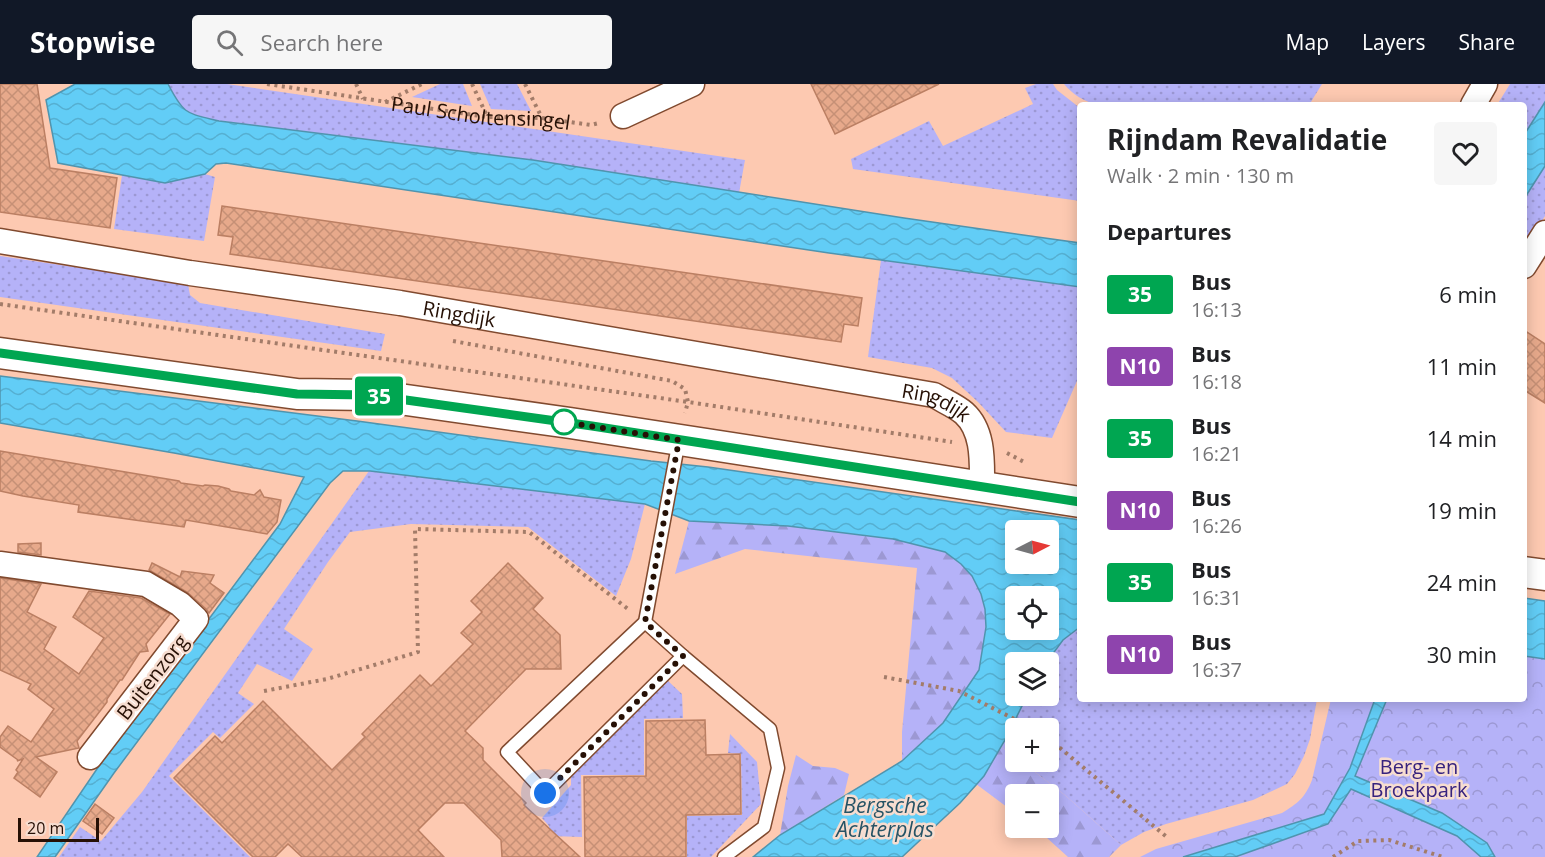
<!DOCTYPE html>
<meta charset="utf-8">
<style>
:root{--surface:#fff;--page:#f6f6f6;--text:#202124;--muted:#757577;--accent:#111827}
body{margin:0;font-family:"Open Sans",sans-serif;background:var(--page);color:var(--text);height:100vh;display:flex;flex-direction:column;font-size:22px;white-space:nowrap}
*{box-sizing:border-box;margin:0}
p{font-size:20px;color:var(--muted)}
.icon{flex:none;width:33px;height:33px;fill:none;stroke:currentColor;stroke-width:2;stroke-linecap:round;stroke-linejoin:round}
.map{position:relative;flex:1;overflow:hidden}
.panel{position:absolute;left:1077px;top:18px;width:450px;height:600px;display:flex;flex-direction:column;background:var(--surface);border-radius:6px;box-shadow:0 3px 15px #0003}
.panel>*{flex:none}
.badge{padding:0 12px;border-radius:4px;font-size:21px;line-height:39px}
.needle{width:39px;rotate:84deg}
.fabs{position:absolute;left:1005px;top:436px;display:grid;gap:12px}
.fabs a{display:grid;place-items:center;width:54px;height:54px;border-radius:6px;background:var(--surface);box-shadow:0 3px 15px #0003;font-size:30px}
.scale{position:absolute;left:18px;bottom:15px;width:81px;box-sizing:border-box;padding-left:6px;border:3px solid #261005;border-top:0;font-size:16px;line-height:21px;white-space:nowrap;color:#261005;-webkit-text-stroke:4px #f7ddd0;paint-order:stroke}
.you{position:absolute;width:30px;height:30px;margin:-15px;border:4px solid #fff;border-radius:50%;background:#1a73e8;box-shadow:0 0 0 9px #1a73e833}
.map>.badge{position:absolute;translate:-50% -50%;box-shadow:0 0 0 3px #fff}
h2{padding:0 30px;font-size:22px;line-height:54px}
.round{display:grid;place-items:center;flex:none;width:63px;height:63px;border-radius:6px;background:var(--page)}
.headline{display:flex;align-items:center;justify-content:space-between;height:102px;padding:0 30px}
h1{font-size:28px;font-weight:700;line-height:45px}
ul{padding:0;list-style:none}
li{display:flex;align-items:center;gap:18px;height:72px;padding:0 30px}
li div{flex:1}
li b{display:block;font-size:22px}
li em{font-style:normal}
li .badge{min-width:66px;font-weight:700;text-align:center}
header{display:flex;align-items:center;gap:36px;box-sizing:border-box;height:84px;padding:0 30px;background:var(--accent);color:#fff}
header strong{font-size:28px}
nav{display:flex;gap:33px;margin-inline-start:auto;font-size:21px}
.search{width:420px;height:54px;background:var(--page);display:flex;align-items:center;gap:15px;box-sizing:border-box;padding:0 21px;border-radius:6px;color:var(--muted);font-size:22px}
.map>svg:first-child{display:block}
</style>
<header>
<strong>Stopwise</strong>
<div class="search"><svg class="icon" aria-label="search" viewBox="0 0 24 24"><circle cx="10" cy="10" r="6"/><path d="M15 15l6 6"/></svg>Search here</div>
<nav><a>Map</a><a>Layers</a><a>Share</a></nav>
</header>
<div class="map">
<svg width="1545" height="773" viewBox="0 0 1545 773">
<defs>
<pattern id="grass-dots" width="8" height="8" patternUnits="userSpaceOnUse" patternTransform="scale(1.5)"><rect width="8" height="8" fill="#b5b2f8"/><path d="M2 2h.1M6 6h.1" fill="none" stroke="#9c98d3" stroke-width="1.8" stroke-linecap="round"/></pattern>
<pattern id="forest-firs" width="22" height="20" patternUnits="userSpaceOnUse" patternTransform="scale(1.5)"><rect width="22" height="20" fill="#b5b2f8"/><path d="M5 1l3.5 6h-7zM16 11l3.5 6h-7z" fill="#9c98d3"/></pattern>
<pattern id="park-crowns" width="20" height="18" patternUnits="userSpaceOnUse" patternTransform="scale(1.5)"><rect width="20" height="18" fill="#b5b2f8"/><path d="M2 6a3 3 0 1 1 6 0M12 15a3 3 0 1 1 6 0" fill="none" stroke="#9c98d3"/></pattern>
<pattern id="water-waves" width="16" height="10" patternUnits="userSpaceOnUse" patternTransform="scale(1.5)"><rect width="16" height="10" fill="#62cdf6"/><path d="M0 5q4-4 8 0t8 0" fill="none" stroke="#55afd1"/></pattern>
<pattern id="building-cross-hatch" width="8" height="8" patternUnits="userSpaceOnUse" patternTransform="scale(1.5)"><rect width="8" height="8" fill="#e7a98b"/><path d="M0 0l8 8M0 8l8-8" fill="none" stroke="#c69076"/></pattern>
</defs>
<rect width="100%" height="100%" fill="#fdc9b1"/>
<g fill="url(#grass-dots)">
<path d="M 168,0 L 227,0 L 745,76 L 739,109 L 219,37 C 186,29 184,31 168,0 Z"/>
<polygon points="440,0 463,0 472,22 412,13"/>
<polygon points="480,0 517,0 531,27 491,25"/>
<polygon points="1036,0 1053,0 1057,6 1080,24 1080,117 853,85 851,75 929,37 943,62 1033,20 1025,4"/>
<path d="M 1064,0 L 1322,0 L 1309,21 L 1097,21 C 1084,17 1073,11 1064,0 Z"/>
<polygon points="1510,0 1545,0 1545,18 1524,51 1524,21 1497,21"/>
<polygon points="1545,82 1545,132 1524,164 1524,115"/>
<polygon points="205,90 215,93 204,157 114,145 122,91 165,99"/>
<polygon points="0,172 188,200 190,211 200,219 385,250 381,267 0,213"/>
<polygon points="881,176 1080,203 1080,290 1052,354 1006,348 978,318 952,294 932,284 868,273"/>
<polygon points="369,387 645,420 631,475 616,512 528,443 411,440 350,448 328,478 284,545 313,565 292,597 257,580 238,609 254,620 220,654 213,648 169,692 250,773 59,773 80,743 101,757 142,708"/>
<polygon points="1080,543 1080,615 1317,615 1310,655 1304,672 1295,690 1287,700 1253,716 1166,740 1144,748 1121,761 1066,712 1022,678 1048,678 1048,645 1016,645 1015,673 1001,663 1027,612 1048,612 1048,579 1046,579 1063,556"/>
<polygon points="667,596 682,610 683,634 644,635 644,691 581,691 582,753 550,752 549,742 542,734 571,701 571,690"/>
<polygon points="730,650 757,678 761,720 711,773 687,773 687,732 742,731 741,670 728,669"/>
</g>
<g fill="url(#forest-firs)">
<polygon points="689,437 788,442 893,455 945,468 961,480 972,492 981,510 985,525 986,543 979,586 943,639 902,677 902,648 917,484 745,465 675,490"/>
<polygon points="1001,663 1015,673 1016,678 1022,678 1066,712 1121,761 1109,773 1068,773 1036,744 1048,744 1048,711 1016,711 1015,729 976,700 984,692"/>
<polygon points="796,671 813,682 835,684 849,690 844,711 780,751 788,702"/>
</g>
<path fill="url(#park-crowns)" d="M 1524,544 L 1545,547 L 1545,773 L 1140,773 L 1156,765 L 1282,729 C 1298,719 1305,714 1312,696 L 1331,615 L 1524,615 Z"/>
<g fill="url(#water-waves)" stroke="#5094ae" stroke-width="1.5" fill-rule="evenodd">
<path d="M 75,0 L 168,0 C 184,31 186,29 219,37 L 533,76 L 904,134 L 1080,159 L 1080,203 L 829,169 L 226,79 L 216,80 L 205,90 L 165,99 L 58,79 L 46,16 Z"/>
<polygon points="1545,18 1545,82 1524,115 1524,51"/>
<path d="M 0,292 L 357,337 L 651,377 L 708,383 L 1080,436 L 1080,543 L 1063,556 L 1046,579 L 1016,579 L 1016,612 L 1027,612 L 1005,656 L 984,692 L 960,719 L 902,773 L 753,773 L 780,751 L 902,677 L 943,639 L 979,586 L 986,543 L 985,525 L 981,510 L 972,492 L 961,480 L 945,468 L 893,455 L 788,442 L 689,437 L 645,420 L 370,387 L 343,387 L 330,399 L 114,689 L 55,773 L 37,773 L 99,682 L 280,440 L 304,393 L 174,369 L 0,339 ZM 1016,447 L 1048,447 L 1048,480 L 1016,480 ZM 1016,513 L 1048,513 L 1048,546 L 1016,546 Z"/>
<polygon points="1524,514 1545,517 1545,575 1524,572"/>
<polygon points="1375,615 1387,615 1355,692 1442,729 1487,759 1495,773 1481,773 1457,752 1351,705 1328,740 1235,773 1183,773 1324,730 1350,684"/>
</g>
<g fill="url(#building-cross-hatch)" stroke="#bb7f63" stroke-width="1.5">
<polygon points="0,0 37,0 50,84 117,94 110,144 0,128"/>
<polygon points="811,0 939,0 835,50"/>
<polygon points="222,122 862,214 858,242 844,240 841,258 230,170 233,153 218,151"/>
<polygon points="1524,246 1545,260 1545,319 1524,306"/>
<polygon points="0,367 179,397 181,399 203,402 205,401 218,402 229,405 231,407 254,411 260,406 264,413 281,416 277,438 267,450 186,436 184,443 78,428 79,421 23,412 0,407"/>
<polygon points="41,459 41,471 18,468 18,460"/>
<polygon points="152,479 180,493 182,487 214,491 210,499 224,509 209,529 206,525 187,508 149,486"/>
<polygon points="508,479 543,514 533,525 560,551 561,585 526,585 465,647 483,664 483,676 526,719 524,721 580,773 502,773 501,756 464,719 445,719 418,746 444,773 302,773 288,760 275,773 253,773 174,694 215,652 222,659 263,617 332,686 365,653 362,650 420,591 431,602 473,560 461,549 482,528 471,517"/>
<polygon points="0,494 41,500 27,528 56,543 44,565 79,590 104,554 73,533 89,507 141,514 170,530 146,560 148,567 140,568 122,596 120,596 107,615 107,618 77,657 79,664 36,673 57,688 40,713 14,694 18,688 16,686 23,675 17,677 18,676 0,663 0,653 8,642 31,658 54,625 28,605 31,600 0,586"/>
<polygon points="705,636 706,671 740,670 741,730 686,731 686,773 585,773 584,693 646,692 646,637"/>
<polygon points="95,720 114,734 102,750 83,737"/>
</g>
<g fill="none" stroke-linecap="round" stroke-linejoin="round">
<defs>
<g id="service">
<polyline points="679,356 645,538 507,668 545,709 683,572"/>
<polyline points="645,538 683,572 770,645 778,684 764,743 724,773"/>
</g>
<g id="minor">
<polyline points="1473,21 1485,0"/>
<polyline points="623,32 692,0"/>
<path id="s2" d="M 0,157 L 190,189 L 400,219 L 934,311 C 944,317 956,322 964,329 C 984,347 982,378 982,402"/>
<polyline points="1524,182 1545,149"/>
<polyline points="0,480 146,500 180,520 196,535 90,673"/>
</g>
<g id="tertiary">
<polyline points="0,269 297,310 371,311 570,339 1080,418"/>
<polyline points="1524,488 1545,491"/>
</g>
</defs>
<use href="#service" stroke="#814a2f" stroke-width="15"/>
<use href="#minor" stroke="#814a2f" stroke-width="27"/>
<use href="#tertiary" stroke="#814a2f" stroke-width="33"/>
<g stroke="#a37c69" stroke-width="4" stroke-dasharray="3 4.5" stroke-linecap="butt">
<path id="s1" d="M 267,0 L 487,33 L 542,34 L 591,41 L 599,39"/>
<polyline points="356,0 363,15"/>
<polyline points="472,0 487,32"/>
<polyline points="525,0 542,34"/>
<polyline points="385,18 422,0"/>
<polyline points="0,220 688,318 952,358"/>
<polyline points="453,257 672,297 685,305 688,318 685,329"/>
<polyline points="1007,369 1026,379"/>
<polyline points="884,593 959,607 1034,645"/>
<polyline points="264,607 327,595 418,568 415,445 529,448 628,525"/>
<polyline points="1048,654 1168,754"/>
<polyline points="1333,773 1358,757 1389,756 1443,773"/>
</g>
<use href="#service" stroke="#fff" stroke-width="12"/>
<use href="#minor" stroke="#fff" stroke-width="24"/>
<use href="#tertiary" stroke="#fff" stroke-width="30"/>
</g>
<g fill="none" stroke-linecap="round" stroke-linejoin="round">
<defs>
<polyline id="line" points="0,269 297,310 370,311 592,342 1080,418"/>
</defs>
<use href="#line" stroke="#fff" stroke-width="14"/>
<use href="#line" stroke="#00a651" stroke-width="9"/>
<polyline stroke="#261005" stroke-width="6" stroke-dasharray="0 10.8" points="545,709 683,572 645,538 679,356 564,338"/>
</g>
<circle fill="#fff" stroke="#00a651" stroke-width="3" cx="564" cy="338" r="12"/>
<g text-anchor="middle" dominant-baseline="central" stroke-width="5" stroke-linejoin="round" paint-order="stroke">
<g font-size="20" fill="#261005" stroke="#f7ddd0">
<text stroke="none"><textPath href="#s1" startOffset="216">Paul Scholtensingel</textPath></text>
<text stroke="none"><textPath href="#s2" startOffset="465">Ringdijk</textPath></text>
<text stroke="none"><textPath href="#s2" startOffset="951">Ringdijk</textPath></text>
<text transform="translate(152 593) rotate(-52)">Buitenzorg</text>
</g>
<g font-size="20" fill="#37237e" stroke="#f7ddd0">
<text x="1419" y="682">Berg- en<tspan x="1419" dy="23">Broekpark</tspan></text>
</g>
<g font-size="21" font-style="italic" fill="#265365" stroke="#f7ddd0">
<text x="885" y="721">Bergsche<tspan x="885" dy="24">Achterplas</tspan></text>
</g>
</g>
</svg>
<div class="fabs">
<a><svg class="needle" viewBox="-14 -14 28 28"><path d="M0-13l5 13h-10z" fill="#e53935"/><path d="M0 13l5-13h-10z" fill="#757577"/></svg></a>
<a><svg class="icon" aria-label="locate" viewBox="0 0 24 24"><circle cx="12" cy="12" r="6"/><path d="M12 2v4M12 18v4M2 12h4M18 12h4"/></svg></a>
<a><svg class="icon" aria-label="layers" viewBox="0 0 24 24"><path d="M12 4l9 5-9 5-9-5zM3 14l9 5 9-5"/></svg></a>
<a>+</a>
<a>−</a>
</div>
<div class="scale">20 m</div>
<div class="you" style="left:545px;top:709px"></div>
<b class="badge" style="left:379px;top:312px;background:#00a651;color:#fff">35</b>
<section class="panel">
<div class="headline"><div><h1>Rijndam Revalidatie</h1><p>Walk · 2 min · 130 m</p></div><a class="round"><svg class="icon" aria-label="heart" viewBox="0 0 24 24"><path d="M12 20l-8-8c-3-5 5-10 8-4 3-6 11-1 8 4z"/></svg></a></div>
<h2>Departures</h2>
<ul>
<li><span class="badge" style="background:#00a651;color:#fff">35</span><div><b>Bus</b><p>16:13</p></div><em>6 min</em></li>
<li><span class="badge" style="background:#8e44ad;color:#fff">N10</span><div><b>Bus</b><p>16:18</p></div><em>11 min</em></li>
<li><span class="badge" style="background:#00a651;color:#fff">35</span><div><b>Bus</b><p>16:21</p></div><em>14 min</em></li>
<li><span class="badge" style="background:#8e44ad;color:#fff">N10</span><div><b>Bus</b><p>16:26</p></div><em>19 min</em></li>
<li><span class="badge" style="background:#00a651;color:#fff">35</span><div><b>Bus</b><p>16:31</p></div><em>24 min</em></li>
<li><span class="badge" style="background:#8e44ad;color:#fff">N10</span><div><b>Bus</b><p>16:37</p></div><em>30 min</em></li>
</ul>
</section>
</div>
